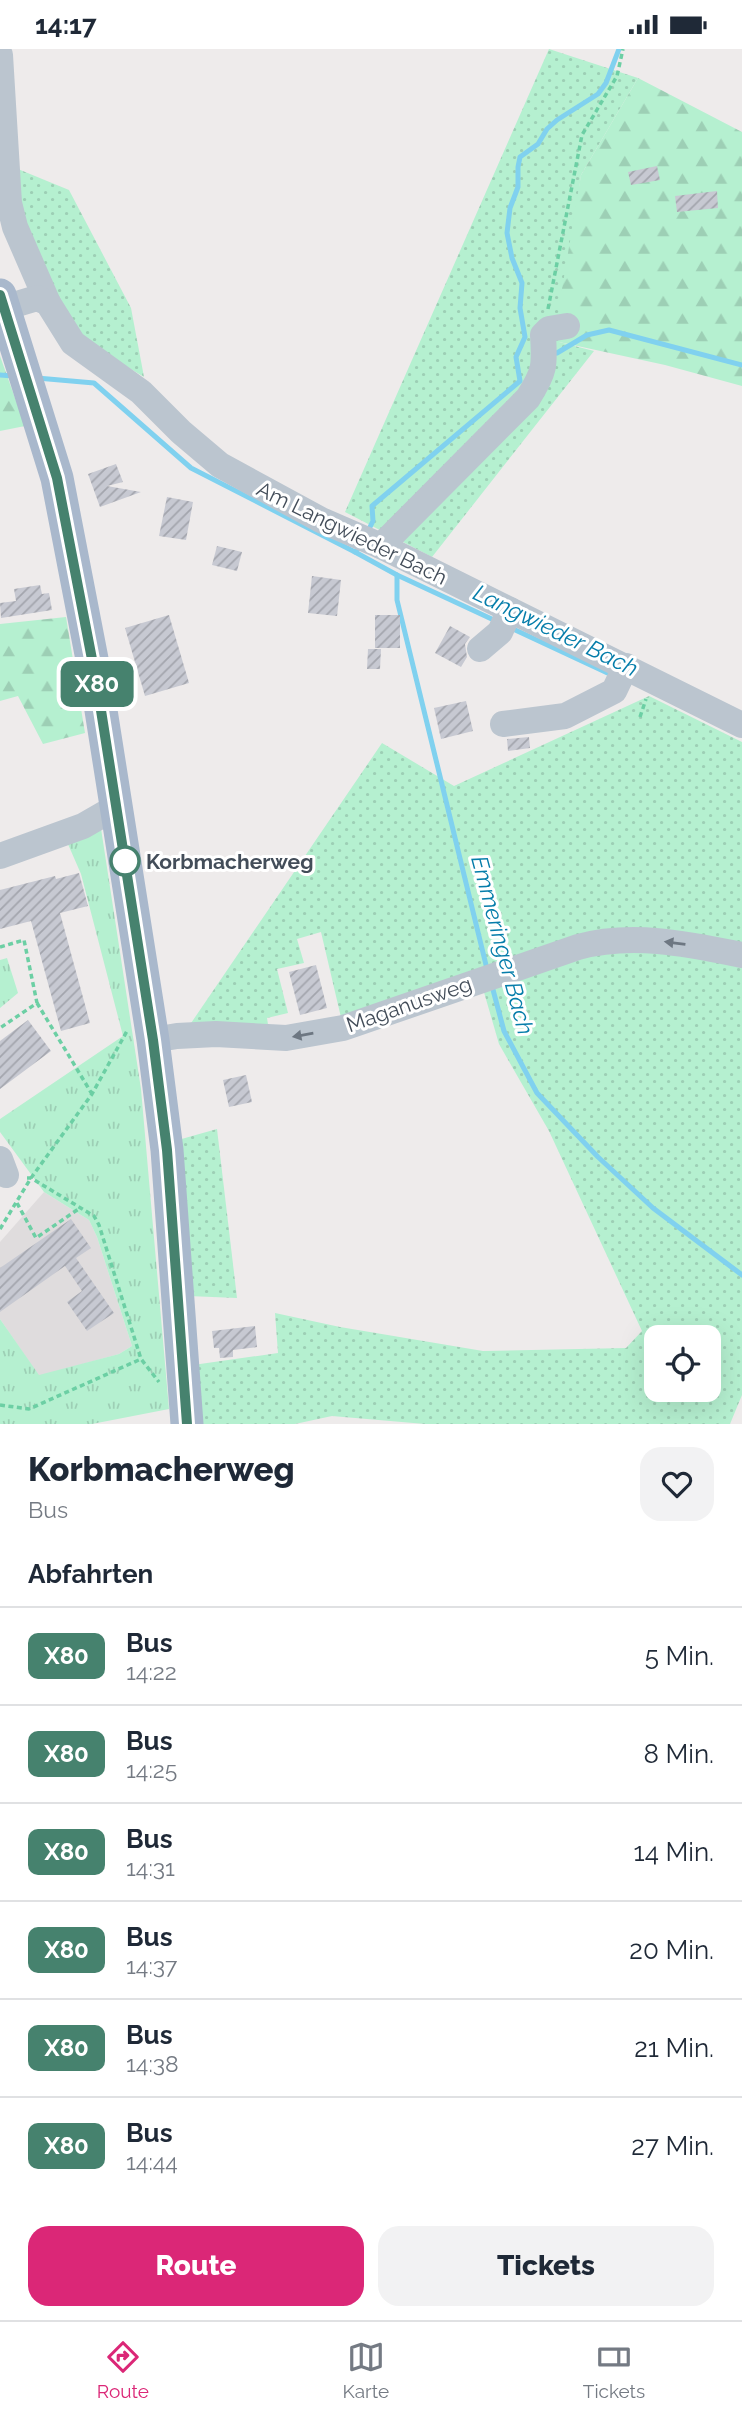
<!DOCTYPE html>
<html lang="de">
<style>
:root{--surface:#fff;--page:#f2f2f3;--text:#1f2937;--muted:#747a83;--line:#e0e1e3;--accent:#db2777}
body{margin:0;font-family:Raleway,sans-serif;background:var(--page);color:var(--text);height:100vh;display:flex;flex-direction:column;font-size:26px;white-space:nowrap}
*{box-sizing:border-box;margin:0}
p{font-size:23px;color:var(--muted)}
.icon{flex:none;width:38px;height:38px;fill:none;stroke:currentColor;stroke-width:2;stroke-linecap:round;stroke-linejoin:round}
.map{position:relative;height:1375px;overflow:hidden}
.panel{display:flex;flex-direction:column;background:var(--surface);flex:1}
.panel>*{flex:none}
.badge{padding:0 14px;border-radius:10px;font-size:24px;line-height:46px}
.tools{position:absolute;left:644px;top:1276px;display:grid;gap:14px}
.tools a{display:grid;place-items:center;width:77px;height:77px;border-radius:14px;background:var(--surface);box-shadow:0 7px 28px #0002;font-size:35px}
.map>.badge{position:absolute;translate:-50% -50%;box-shadow:0 0 0 4px #fff}
h2{padding:0 28px;font-size:26px;line-height:63px}
.round{display:grid;place-items:center;flex:none;width:74px;height:74px;border-radius:21px;background:var(--page)}
.summary{display:flex;align-items:center;justify-content:space-between;height:119px;padding:0 28px}
h1{font-size:33px;font-weight:800;line-height:52px}
.action{display:flex;gap:14px;margin-top:auto;padding:14px 28px}
.action a{flex:1;height:80px;border-radius:21px;background:var(--accent);color:#fff;font-size:28px;font-weight:800;line-height:80px;text-align:center}
.action a+a{background:var(--page);color:var(--text)}
ul{padding:0;list-style:none}
li{display:flex;align-items:center;gap:21px;height:98px;padding:0 28px;border-top:2px solid var(--line)}
li div{flex:1}
li b{display:block;font-size:26px}
li em{font-style:normal}
li .badge{min-width:77px;font-weight:700;text-align:center}
.status{display:flex;justify-content:space-between;align-items:center;height:49px;padding:0 35px;background:var(--surface);direction:ltr}
.status svg{height:19px;fill:currentColor}
.menu{display:flex;justify-content:space-around;align-items:center;height:98px;border-top:2px solid var(--line);background:var(--surface);font-size:19px;color:var(--muted)}
.menu a{display:grid;justify-items:center;gap:4px}
.menu .current{color:var(--accent)}
.map>svg:first-child{display:block}
</style>
<div class="status"><b>14:17</b><svg viewBox="0 0 49 12"><path d="M0 12V9h3v3zM5 12V6h3v6zM10 12V3h3v9zM15 12V0h3v12zM26 1h20v11H26zM47 4h2v5h-2z"/></svg></div>
<div class="map">
<svg width="742" height="1375" viewBox="0 0 742 1375">
<defs>
<pattern id="grass-dots" width="8" height="8" patternUnits="userSpaceOnUse" patternTransform="scale(1.75)"><rect width="8" height="8" fill="#b5f0d0"/><path d="M2 2h.1M6 6h.1" fill="none" stroke="#9dcfb5" stroke-width="1.8" stroke-linecap="round"/></pattern>
<pattern id="forest-firs" width="22" height="20" patternUnits="userSpaceOnUse" patternTransform="scale(1.75)"><rect width="22" height="20" fill="#b5f0d0"/><path d="M5 1l3.5 6h-7zM16 11l3.5 6h-7z" fill="#9dcfb5"/></pattern>
<pattern id="park-tufts" width="24" height="20" patternUnits="userSpaceOnUse" patternTransform="scale(1.75)"><rect width="24" height="20" fill="#b5f0d0"/><path d="M3 7l-1-3M5 7V3M7 7l1-3M15 17l-1-3M17 17v-4M19 17l1-3" fill="none" stroke="#9dcfb5"/></pattern>
<pattern id="building-hatch" width="6" height="6" patternUnits="userSpaceOnUse" patternTransform="scale(1.75)"><rect width="6" height="6" fill="#c7c9d2"/><path d="M-1 1l2-2M0 6l6-6M5 7l2-2" fill="none" stroke="#a3a5ad"/></pattern>
</defs>
<rect width="100%" height="100%" fill="#eeebeb"/>
<polygon fill="#dfdcdd" points="44,1143 89,1171 97,1188 132,1297 119,1305 39,1327 0,1270 0,1193"/>
<g fill="url(#grass-dots)" fill-rule="evenodd">
<polygon points="549,0 638,29 581,126 559,293 594,302 432,508 345,463"/>
<polygon points="13,118 69,141 131,259 144,328 91,296 71,279 24,187"/>
<polygon points="649,647 742,693 742,901 647,886 343,977 321,883 297,890 304,914 277,920 288,964 267,969 269,982 187,980 382,694 454,737"/>
<path d="M 597,897 L 742,911 L 742,1346 L 730,1375 L 425,1375 L 332,1367 L 295,1375 L 195,1375 L 193,1316 L 278,1304 L 275,1264 L 340,1278 L 483,1302 L 626,1299 L 642,1282 L 549,1082 L 499,995 L 481,933 ZM 656,1288 L 709,1288 L 709,1340 L 656,1340 Z"/>
<polygon points="217,1080 237,1249 188,1247 178,1091"/>
</g>
<g fill="url(#forest-firs)">
<polygon points="638,29 742,83 742,337 665,316 559,293 561,246 581,126"/>
<polygon points="0,307 25,377 0,382"/>
<polygon points="66,568 85,684 43,695 18,647 0,652 0,575"/>
</g>
<g fill="url(#park-tufts)">
<polygon points="100,773 141,1040 169,1360 92,1375 0,1375 0,1270 39,1326 119,1305 132,1297 97,1188 89,1171 44,1143 0,1083 0,1070 123,987 81,825 64,786"/>
<polygon points="7,909 18,944 0,959 0,911"/>
</g>
<g fill="none" stroke-linecap="round" stroke-linejoin="round">
<g stroke="#80d1ef" stroke-width="5">
<polyline points="557,304 587,286 609,281 742,316"/>
<polyline points="0,326 13,327"/>
<polyline points="37,329 94,334 191,419 355,503 361,497"/>
<polyline points="368,482 373,472 372,457 520,332 516,308 525,288 520,259 522,234 512,209 507,184 510,159 518,138 518,118 520,108 538,95 547,80 557,71 598,45 606,34 619,0"/>
<polyline points="355,503 397,526 496,572"/>
<polyline points="397,526 397,551 487,920"/>
<polyline points="511,579 614,627"/>
<polyline points="492,937 504,982 537,1044 598,1108 653,1159 742,1226"/>
</g>
</g>
<g fill="url(#building-hatch)">
<polygon points="657,117 660,131 631,136 628,123"/>
<polygon points="717,142 718,159 677,163 675,147"/>
<polygon points="116,415 123,433 107,437 141,443 100,458 88,425"/>
<polygon points="167,448 193,453 186,491 159,487"/>
<polygon points="217,497 242,503 237,522 212,516"/>
<polygon points="312,527 341,531 337,567 308,564"/>
<polygon points="40,536 42,545 49,544 52,561 1,569 0,554 16,552 14,540"/>
<polygon points="169,566 189,634 145,647 125,579"/>
<rect x="375" y="566" width="25" height="33"/>
<polygon points="450,577 470,588 465,595 467,608 461,618 435,604"/>
<polygon points="368,600 381,600 380,620 367,620"/>
<polygon points="466,652 473,682 441,690 434,659"/>
<polygon points="529,688 530,699 508,702 507,690"/>
<polygon points="79,824 88,857 60,864 90,974 61,982 31,872 0,880 0,841 55,827 56,830"/>
<polygon points="316,916 327,959 300,966 289,923"/>
<polygon points="28,971 51,1002 0,1040 0,992"/>
<polygon points="246,1026 252,1053 229,1058 223,1031"/>
<polygon points="71,1170 91,1199 76,1209 114,1264 87,1282 67,1253 82,1242 65,1217 0,1263 0,1219"/>
<polygon points="255,1277 257,1298 233,1301 233,1308 220,1309 219,1299 214,1299 212,1282"/>
</g>
<g fill="none" stroke-linecap="round" stroke-linejoin="round">
<g stroke="#6ccfa4" stroke-width="3.5" stroke-dasharray="5 3.5" stroke-linecap="butt">
<polyline points="548,260 582,86 617,27 623,0"/>
<polyline points="640,668 646,650"/>
<polyline points="0,898 24,891 37,954 0,979"/>
<polyline points="37,954 92,1045"/>
<polyline points="27,1129 31,1129 94,1167 99,1176 141,1310 159,1333"/>
<polyline points="17,1154 36,1189 80,1159"/>
<polyline points="0,1180 31,1129 92,1045 127,982"/>
<polyline points="0,1356 29,1360 141,1310"/>
</g>
<g stroke="#bbc5cf" stroke-width="26">
<polyline points="0,6 9,154 15,178 48,254"/>
<polyline points="0,260 37,249 48,254 73,294 141,343 181,383 220,416 321,471 381,497 742,676"/>
<path d="M 381,497 L 528,349 C 545,322 545,317 543,286 L 549,280 L 567,277"/>
<polyline points="480,600 500,583 510,561"/>
<polyline points="503,675 565,667 614,642 626,617"/>
<polyline points="0,807 83,777 116,758"/>
<path d="M 153,991 L 177,987 L 216,985 L 286,989 L 343,979 L 578,898 C 632,883 688,895 742,906"/>
<polyline points="0,1110 6,1126"/>
</g>
<polyline stroke="#a9b8cc" stroke-width="33" points="0,246 57,429 97,636 153,991 167,1101 187,1375"/>
</g>
<defs><path id="oneway-solid" d="M-6-.8H1V-3.2L6.5 0L1 3.2V.8H-6Z" transform="scale(1.75)"/></defs>
<g fill="#6d7782">
<use href="#oneway-solid" transform="translate(675 894) rotate(-173)"/>
<use href="#oneway-solid" transform="translate(303 986) rotate(170)"/>
</g>
<g fill="none" stroke-linecap="round" stroke-linejoin="round">
<defs>
<polyline id="line" points="0,246 57,429 97,636 153,991 167,1101 187,1375"/>
</defs>
<use href="#line" stroke="#fff" stroke-width="16"/>
<use href="#line" stroke="#46826e" stroke-width="10"/>
</g>
<circle fill="#fff" stroke="#46826e" stroke-width="3.5" cx="125" cy="812" r="14"/>
<g text-anchor="middle" dominant-baseline="central" stroke-width="6" stroke-linejoin="round" paint-order="stroke">
<g font-size="21" fill="#434d59" stroke="#fff">
<text transform="translate(352 484) rotate(26)">Am Langwieder Bach</text>
<text transform="translate(409 955) rotate(-19)">Maganusweg</text>
</g>
<g font-size="21" font-weight="bold" fill="#434d59" stroke="#fff" text-anchor="start">
<text x="146" y="812">Korbmacherweg</text>
</g>
<g font-size="23" font-style="italic" fill="#057daa" stroke="#fff">
<text transform="translate(556 581) rotate(26)">Langwieder Bach</text>
<text transform="translate(503 896) rotate(75)">Emmeringer Bach</text>
</g>
</g>
</svg>
<div class="tools">
<a><svg class="icon" aria-label="locate" viewBox="0 0 24 24"><circle cx="12" cy="12" r="6"/><path d="M12 2v4M12 18v4M2 12h4M18 12h4"/></svg></a>
</div>
<b class="badge" style="left:97px;top:635px;background:#46826e;color:#fff">X80</b>
</div>
<section class="panel">
<div class="summary"><div><h1>Korbmacherweg</h1><p>Bus</p></div><a class="round"><svg class="icon" aria-label="heart" viewBox="0 0 24 24"><path d="M12 20l-8-8c-3-5 5-10 8-4 3-6 11-1 8 4z"/></svg></a></div>
<h2>Abfahrten</h2>
<ul>
<li><span class="badge" style="background:#46826e;color:#fff">X80</span><div><b>Bus</b><p>14:22</p></div><em>5 Min.</em></li>
<li><span class="badge" style="background:#46826e;color:#fff">X80</span><div><b>Bus</b><p>14:25</p></div><em>8 Min.</em></li>
<li><span class="badge" style="background:#46826e;color:#fff">X80</span><div><b>Bus</b><p>14:31</p></div><em>14 Min.</em></li>
<li><span class="badge" style="background:#46826e;color:#fff">X80</span><div><b>Bus</b><p>14:37</p></div><em>20 Min.</em></li>
<li><span class="badge" style="background:#46826e;color:#fff">X80</span><div><b>Bus</b><p>14:38</p></div><em>21 Min.</em></li>
<li><span class="badge" style="background:#46826e;color:#fff">X80</span><div><b>Bus</b><p>14:44</p></div><em>27 Min.</em></li>
</ul>
<div class="action"><a>Route</a><a>Tickets</a></div>
</section>
<nav class="menu">
<a class="current"><svg class="icon" aria-label="directions" viewBox="0 0 24 24"><path d="M12 3l9 9-9 9-9-9zM9 14v-3h6M13 9l2 2-2 2"/></svg>Route</a>
<a><svg class="icon" aria-label="map" viewBox="0 0 24 24"><path d="M3 6l6-2 6 2 6-2v14l-6 2-6-2-6 2zM9 4v14M15 6v14"/></svg>Karte</a>
<a><svg class="icon" aria-label="tickets" viewBox="0 0 24 24"><path d="M3 7h18v10H3zM15 7v10"/></svg>Tickets</a>
</nav>
